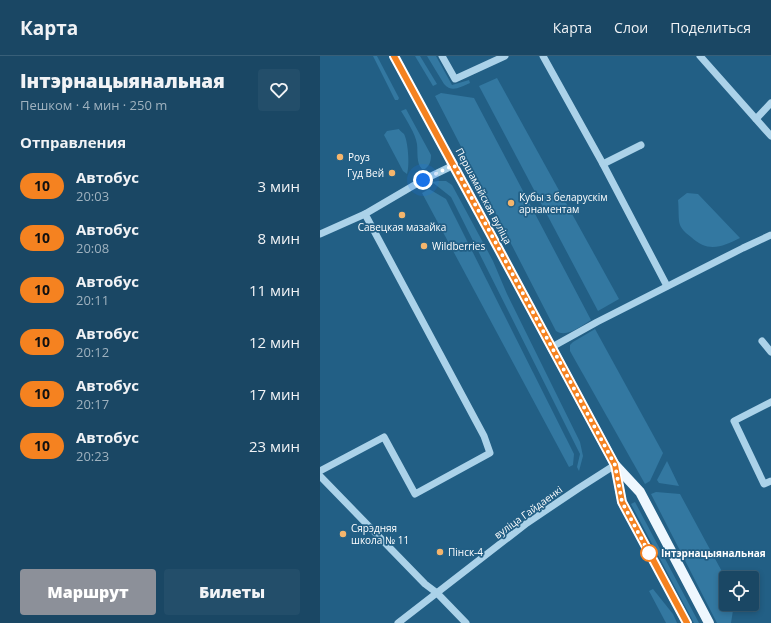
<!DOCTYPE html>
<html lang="ru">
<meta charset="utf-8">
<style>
:root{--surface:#1a4764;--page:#234e6a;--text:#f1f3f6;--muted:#9fb2bf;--line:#385f78;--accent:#8c9099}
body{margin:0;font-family:"Open Sans",sans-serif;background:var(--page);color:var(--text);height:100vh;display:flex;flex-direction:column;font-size:15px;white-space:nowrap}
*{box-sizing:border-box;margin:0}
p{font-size:13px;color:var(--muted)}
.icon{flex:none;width:22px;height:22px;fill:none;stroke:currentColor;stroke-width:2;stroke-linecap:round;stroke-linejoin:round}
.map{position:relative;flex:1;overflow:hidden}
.panel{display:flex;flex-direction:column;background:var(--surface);width:320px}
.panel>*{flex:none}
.badge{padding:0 8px;border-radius:13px;font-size:14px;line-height:26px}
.controls{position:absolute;left:399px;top:515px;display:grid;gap:8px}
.controls a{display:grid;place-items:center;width:40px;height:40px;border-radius:4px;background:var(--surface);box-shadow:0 2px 6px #0003,0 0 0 1px var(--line);font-size:20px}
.you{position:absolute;width:20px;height:20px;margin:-10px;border:3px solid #fff;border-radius:50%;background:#1a73e8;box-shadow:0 0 0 6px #1a73e833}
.map>.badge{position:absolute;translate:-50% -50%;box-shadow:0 0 0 2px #fff}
h2{padding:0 20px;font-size:15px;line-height:36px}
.round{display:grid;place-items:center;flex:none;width:42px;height:42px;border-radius:4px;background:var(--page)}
.overview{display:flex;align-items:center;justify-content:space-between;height:68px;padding:0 20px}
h1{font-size:19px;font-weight:800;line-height:30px}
.action{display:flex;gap:8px;margin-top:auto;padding:8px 20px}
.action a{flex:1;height:46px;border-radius:4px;background:var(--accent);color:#fff;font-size:16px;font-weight:800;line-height:46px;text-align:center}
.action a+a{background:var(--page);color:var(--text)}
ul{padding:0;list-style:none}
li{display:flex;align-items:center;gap:12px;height:52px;padding:0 20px}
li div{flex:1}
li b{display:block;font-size:15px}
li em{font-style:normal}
li .badge{min-width:44px;font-weight:700;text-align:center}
header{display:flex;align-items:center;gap:24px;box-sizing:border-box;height:56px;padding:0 20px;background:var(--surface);border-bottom:1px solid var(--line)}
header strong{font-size:19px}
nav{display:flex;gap:22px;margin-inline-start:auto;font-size:14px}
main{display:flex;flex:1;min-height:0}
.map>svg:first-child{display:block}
</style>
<header>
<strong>Карта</strong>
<nav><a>Карта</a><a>Слои</a><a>Поделиться</a></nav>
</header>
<main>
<section class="panel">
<div class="overview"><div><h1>Інтэрнацыянальная</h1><p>Пешком · 4 мин · 250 m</p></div><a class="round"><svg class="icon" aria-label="heart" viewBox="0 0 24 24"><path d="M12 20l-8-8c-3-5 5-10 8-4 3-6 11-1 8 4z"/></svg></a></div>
<h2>Отправления</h2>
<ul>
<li><span class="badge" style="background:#f58220;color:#111">10</span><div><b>Автобус</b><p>20:03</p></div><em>3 мин</em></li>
<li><span class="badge" style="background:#f58220;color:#111">10</span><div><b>Автобус</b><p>20:08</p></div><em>8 мин</em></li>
<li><span class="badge" style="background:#f58220;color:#111">10</span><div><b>Автобус</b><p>20:11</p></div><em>11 мин</em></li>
<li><span class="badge" style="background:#f58220;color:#111">10</span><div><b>Автобус</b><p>20:12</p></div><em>12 мин</em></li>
<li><span class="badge" style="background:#f58220;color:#111">10</span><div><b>Автобус</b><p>20:17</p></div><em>17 мин</em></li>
<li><span class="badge" style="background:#f58220;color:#111">10</span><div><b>Автобус</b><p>20:23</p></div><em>23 мин</em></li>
</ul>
<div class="action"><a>Маршрут</a><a>Билеты</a></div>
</section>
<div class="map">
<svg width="451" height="567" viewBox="0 0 451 567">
<rect width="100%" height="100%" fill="#225f85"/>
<g fill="#3378a1">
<polygon points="53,0 57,0 79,42 78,44 75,44"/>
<polygon points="95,0 100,0 117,28 113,30"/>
<path d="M 107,0 L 116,0 L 132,29 L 149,24 L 150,27 C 140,31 132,37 124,28 Z"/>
<polygon points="177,22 299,243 278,255 159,30"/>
<path d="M 121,37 L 154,42 L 271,264 C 261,270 247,282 236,275 L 115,40 Z"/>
<path d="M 86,53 L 111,99 C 111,105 110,109 105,113 L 102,113 C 96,107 98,96 97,88 C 95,77 87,65 81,55 Z"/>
<path d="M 79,73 C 79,74 83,77 84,78 C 88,85 90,110 87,118 L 83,115 L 64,79 L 67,75 Z"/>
<polygon points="118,125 126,125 132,129 173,205 187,238 260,386 263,400 259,415 257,411 260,398 131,141 112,126"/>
<polygon points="109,133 126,143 254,398 253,409 249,411 102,137"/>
<path d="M 367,137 L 378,138 L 420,182 C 402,191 388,197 371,181 C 367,178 362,174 360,169 C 358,164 359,151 358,144 Z"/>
<polygon points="275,273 343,397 330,425 325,428 250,295 250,289 253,286"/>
<polygon points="347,405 359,430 339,427 337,424"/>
<polygon points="336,436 360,438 406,523 406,548 414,548 411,567 397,567 331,438"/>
<polygon points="315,446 379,567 374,567 311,448"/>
<polygon points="333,533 353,558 357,567 346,567 329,535"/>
</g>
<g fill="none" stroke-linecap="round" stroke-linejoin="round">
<g stroke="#abd2e9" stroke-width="7">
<polyline points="122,0 135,23 185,0"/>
<polyline points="223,0 283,108 347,230"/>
<polyline points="380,0 451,80"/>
<polyline points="436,63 451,47"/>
<polyline points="283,108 321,89"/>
<polyline points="0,178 45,158"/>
<polyline points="442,285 451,296"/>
<polyline points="232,291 277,266 423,192 451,179"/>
<polyline points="451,346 414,365 444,428 451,425"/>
<polyline points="0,415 64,381 95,438 170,397 164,380 45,158 103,124 134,109"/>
<polyline points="0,420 105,528 117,537 146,567"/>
<polyline points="78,567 207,467 259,432 295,409"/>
</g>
<g stroke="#eef7fe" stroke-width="10">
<polyline points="74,0 183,201 295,409 320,436 389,567"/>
<polyline points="295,409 302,446 367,567"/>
</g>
</g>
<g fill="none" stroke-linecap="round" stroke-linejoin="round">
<defs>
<polyline id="line" points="74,0 176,188 295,409 302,446 367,567"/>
</defs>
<use href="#line" stroke="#fff" stroke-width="9"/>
<use href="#line" stroke="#f58220" stroke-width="6"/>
<polyline stroke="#fff" stroke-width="4" stroke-dasharray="0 7.2" points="103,124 134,109 295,409 302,446 329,497"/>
</g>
<g fill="#f5b56c" stroke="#225f85" stroke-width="1.5">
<circle cx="20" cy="101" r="4"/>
<circle cx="72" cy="117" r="4"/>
<circle cx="191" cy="147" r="4"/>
<circle cx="82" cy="159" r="4"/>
<circle cx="104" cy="190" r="4"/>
<circle cx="23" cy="478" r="4"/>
<circle cx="120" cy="496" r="4"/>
</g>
<circle fill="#fff" stroke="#f58220" stroke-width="2" cx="329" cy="497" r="8"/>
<g text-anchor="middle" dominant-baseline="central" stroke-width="3.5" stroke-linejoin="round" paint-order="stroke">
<g font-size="10" fill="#fff" stroke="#225f85" text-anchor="start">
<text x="28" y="101">Роуз</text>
<text x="64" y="117" text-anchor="end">Гуд Вей</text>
<text x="199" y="141">Кубы з беларускім<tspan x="199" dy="12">арнаментам</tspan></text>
<text x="82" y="171" text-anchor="middle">Савецкая мазайка</text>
<text x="112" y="190">Wildberries</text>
<text x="31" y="472">Сярэдняя<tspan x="31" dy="12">школа № 11</tspan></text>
<text x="128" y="496">Пінск-4</text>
</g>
<g font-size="10" fill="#fff" stroke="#225f85">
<text transform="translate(164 140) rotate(62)">Першамайская вуліца</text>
<text transform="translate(208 456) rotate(-36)">вуліца Гайдаенкі</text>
</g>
<g font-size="10" font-weight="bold" fill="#fff" stroke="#225f85" text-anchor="start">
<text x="341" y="497">Інтэрнацыянальная</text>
</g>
</g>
</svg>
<div class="controls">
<a><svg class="icon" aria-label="locate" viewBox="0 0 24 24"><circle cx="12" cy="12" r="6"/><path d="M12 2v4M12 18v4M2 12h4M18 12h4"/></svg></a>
</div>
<div class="you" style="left:103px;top:124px"></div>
</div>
</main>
